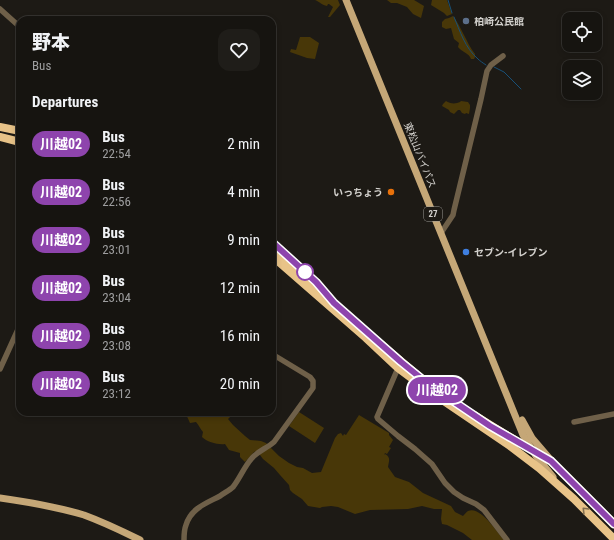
<!DOCTYPE html>
<meta charset="utf-8">
<style>
:root{--surface:#161410;--page:#1f1d19;--text:#f1f3f6;--muted:#9e9e9f;--line:#353330}
body{margin:0;font-family:"Roboto Condensed","Noto Sans JP",sans-serif;background:var(--page);color:var(--text);height:100vh;display:flex;flex-direction:column;font-size:15px;white-space:nowrap}
*{box-sizing:border-box;margin:0}
p{font-size:13px;color:var(--muted)}
.icon{flex:none;width:22px;height:22px;fill:none;stroke:currentColor;stroke-width:2;stroke-linecap:round;stroke-linejoin:round}
.map{position:relative;flex:1;overflow:hidden}
.details{position:absolute;left:16px;top:16px;width:260px;height:400px;display:flex;flex-direction:column;background:var(--surface);border-radius:12px;box-shadow:0 2px 6px #0003,0 0 0 1px var(--line)}
.details>*{flex:none}
.badge{padding:0 8px;border-radius:13px;font-size:14px;line-height:26px}
.fabs{position:absolute;left:562px;top:12px;display:grid;gap:8px}
.fabs a{display:grid;place-items:center;width:40px;height:40px;border-radius:8px;background:var(--surface);box-shadow:0 2px 6px #0003,0 0 0 1px var(--line);font-size:20px}
.map>.badge{position:absolute;translate:-50% -50%;box-shadow:0 0 0 2px #fff}
h2{padding:0 16px;font-size:15px;line-height:36px}
.round{display:grid;place-items:center;flex:none;width:42px;height:42px;border-radius:12px;background:var(--page)}
.headline{display:flex;align-items:center;justify-content:space-between;height:68px;padding:0 16px}
h1{font-size:19px;font-weight:800;line-height:30px}
ul{padding:0;list-style:none}
li{display:flex;align-items:center;gap:12px;height:48px;padding:0 16px}
li div{flex:1}
li b{display:block;font-size:15px}
li em{font-style:normal}
li .badge{min-width:44px;font-weight:700;text-align:center}
.map>svg:first-child{display:block}
</style>
<div class="map">
<svg width="614" height="540" viewBox="0 0 614 540">
<rect width="100%" height="100%" fill="#1d1a15"/>
<g fill="#483708">
<path d="M 315,0 L 338,0 L 340,5 L 330,17 L 328,17 L 333,7 L 329,4 L 328,4 L 327,6 C 322,5 320,2 315,0 Z"/>
<polygon points="387,0 414,0 424,6 421,18 413,14 407,7 397,3 391,3"/>
<polygon points="432,0 447,0 452,14 447,16 444,13 431,5"/>
<path d="M 453,16 C 462,28 466,42 475,54 L 475,57 L 474,59 L 471,59 C 469,53 462,52 458,47 L 459,43 L 454,39 L 451,28 L 446,29 L 442,27 L 442,22 L 445,19 L 449,18 Z"/>
<polygon points="300,37 310,37 319,43 315,59 307,58 290,52 291,49 296,50"/>
<path d="M 446,101 C 450,104 456,104 460,102 L 461,101 L 468,102 L 470,105 L 470,108 L 469,114 L 466,113 L 465,114 L 462,113 L 460,110 L 458,110 L 454,114 L 450,112 L 449,110 L 442,106 L 443,104 Z"/>
<path d="M 185,412 L 214,412 L 218,415 L 223,414 L 224,412 L 244,412 L 243,414 L 233,414 L 228,419 L 233,425 L 245,436 L 250,440 L 261,441 L 266,443 L 279,456 L 289,463 L 297,467 L 303,468 L 312,473 L 321,472 L 335,438 L 338,434 L 341,433 L 343,436 L 344,434 L 346,435 L 359,415 L 389,433 L 389,435 L 393,440 L 389,447 L 391,448 L 387,454 L 385,453 L 384,455 L 385,454 C 391,457 389,461 388,467 L 395,477 L 409,482 L 423,493 L 451,506 L 455,512 L 463,516 C 465,514 466,512 468,511 C 480,505 497,532 504,540 L 472,540 L 463,533 L 447,525 L 442,524 L 441,519 L 442,509 L 434,509 L 422,506 L 408,509 L 370,510 L 355,514 L 338,507 L 331,506 L 322,507 L 320,508 L 308,506 L 302,499 L 293,493 L 290,490 L 289,485 L 280,475 L 274,468 L 263,459 L 257,451 L 254,452 L 245,462 L 240,457 L 240,453 L 229,450 L 225,444 C 218,445 207,442 202,437 L 203,432 C 200,429 199,425 196,422 L 190,423 Z"/>
<polygon points="299,412 324,428 315,443 289,426"/>
</g>
<g fill="none" stroke-linecap="round" stroke-linejoin="round">
<g stroke="#185077" stroke-width="1">
<polyline points="448,0 452,13"/>
<path d="M 454,17 C 460,31 465,48 478,59 C 480,61 483,63 486,65"/>
<polyline points="494,67 504,72 521,89"/>
</g>
<g stroke="#6f6049" stroke-width="5.5">
<polyline points="0,9 20,27"/>
<polyline points="441,233 453,215 454,210 481,99 487,71 491,65 503,56"/>
<polyline points="398,368 377,417 378,419 398,436 415,449 432,464 445,483 454,492 463,498 476,504 484,510 507,540"/>
<polyline points="0,369 20,325"/>
<polyline points="574,422 614,414"/>
<path d="M 184,540 C 184,535 184,530 186,525 C 191,508 207,503 220,496 C 224,493 230,490 233,487 C 240,478 244,467 252,458 C 257,452 267,448 274,442 L 313,388 L 313,381 L 310,377 L 272,354"/>
</g>
<g stroke="#c5a777" stroke-width="7">
<polyline points="346,0 523,435 536,456 553,477"/>
<polyline points="522,420 532,438 550,459"/>
<path d="M 0,498 C 28,502 57,507 84,515 C 103,522 122,531 140,540"/>
</g>
<g stroke="#e8c388" stroke-width="8">
<polyline points="0,127 20,131"/>
<polyline points="0,137 20,142"/>
<polyline points="272,248 346,314"/>
<polyline points="272,256 366,338 398,368 426,389 510,446 539,468 574,499 614,539"/>
<polyline points="376,340 422,379 441,393"/>
<polyline points="474,415 503,433 551,461 614,524"/>
</g>
</g>
<defs><path id="oneway-chevron" d="M-2-3.5L2.5 0L-2 3.5" fill="none" stroke-width="1.6" stroke-linecap="round" stroke-linejoin="round"/></defs>
<use stroke="#826e4e" href="#oneway-chevron" transform="translate(585 510) rotate(-135)"/>
<g fill="none" stroke-linecap="round" stroke-linejoin="round">
<defs>
<polyline id="line" points="272,242 316,282 334,303 401,362 422,379 447,397 490,426 551,461 614,524"/>
</defs>
<use href="#line" stroke="#fff" stroke-width="9"/>
<use href="#line" stroke="#8e44ad" stroke-width="6"/>
</g>
<circle fill="#5c6f8a" stroke="#1d1a15" stroke-width="1.5" cx="466" cy="21" r="4"/>
<circle fill="#e8710a" stroke="#1d1a15" stroke-width="1.5" cx="391" cy="192" r="4"/>
<circle fill="#3f7fe0" stroke="#1d1a15" stroke-width="1.5" cx="466" cy="252" r="4"/>
<circle fill="#fff" stroke="#8e44ad" stroke-width="2" cx="305" cy="272" r="8"/>
<g text-anchor="middle" dominant-baseline="central" stroke-width="3" stroke-linejoin="round" paint-order="stroke">
<rect fill="#1d1a15" stroke="#9c9a96" stroke-width="1" x="424" y="207" width="18" height="14" rx="3"/>
<g font-size="9" font-weight="bold" fill="#d3d1cd">
<text x="433" y="214">27</text>
</g>
<g font-size="10" font-weight="bold" fill="#d3d1cd" stroke="#1d1a15" text-anchor="start">
<text x="474" y="21">柏崎公民館</text>
<text x="383" y="192" text-anchor="end">いっちょう</text>
<text x="474" y="252">セブン-イレブン</text>
</g>
<g font-size="10" fill="#d3d1cd" stroke="#1d1a15">
<text transform="translate(420 155) rotate(68)">東松山バイパス</text>
</g>
</g>
</svg>
<div class="fabs">
<a><svg class="icon" aria-label="locate" viewBox="0 0 24 24"><circle cx="12" cy="12" r="6"/><path d="M12 2v4M12 18v4M2 12h4M18 12h4"/></svg></a>
<a><svg class="icon" aria-label="layers" viewBox="0 0 24 24"><path d="M12 4l9 5-9 5-9-5zM3 14l9 5 9-5"/></svg></a>
</div>
<b class="badge" style="left:437px;top:390px;background:#8e44ad;color:#fff">川越02</b>
<section class="details">
<div class="headline"><div><h1>野本</h1><p>Bus</p></div><a class="round"><svg class="icon" aria-label="heart" viewBox="0 0 24 24"><path d="M12 20l-8-8c-3-5 5-10 8-4 3-6 11-1 8 4z"/></svg></a></div>
<h2>Departures</h2>
<ul>
<li><span class="badge" style="background:#8e44ad;color:#fff">川越02</span><div><b>Bus</b><p>22:54</p></div><em>2 min</em></li>
<li><span class="badge" style="background:#8e44ad;color:#fff">川越02</span><div><b>Bus</b><p>22:56</p></div><em>4 min</em></li>
<li><span class="badge" style="background:#8e44ad;color:#fff">川越02</span><div><b>Bus</b><p>23:01</p></div><em>9 min</em></li>
<li><span class="badge" style="background:#8e44ad;color:#fff">川越02</span><div><b>Bus</b><p>23:04</p></div><em>12 min</em></li>
<li><span class="badge" style="background:#8e44ad;color:#fff">川越02</span><div><b>Bus</b><p>23:08</p></div><em>16 min</em></li>
<li><span class="badge" style="background:#8e44ad;color:#fff">川越02</span><div><b>Bus</b><p>23:12</p></div><em>20 min</em></li>
</ul>
</section>
</div>
